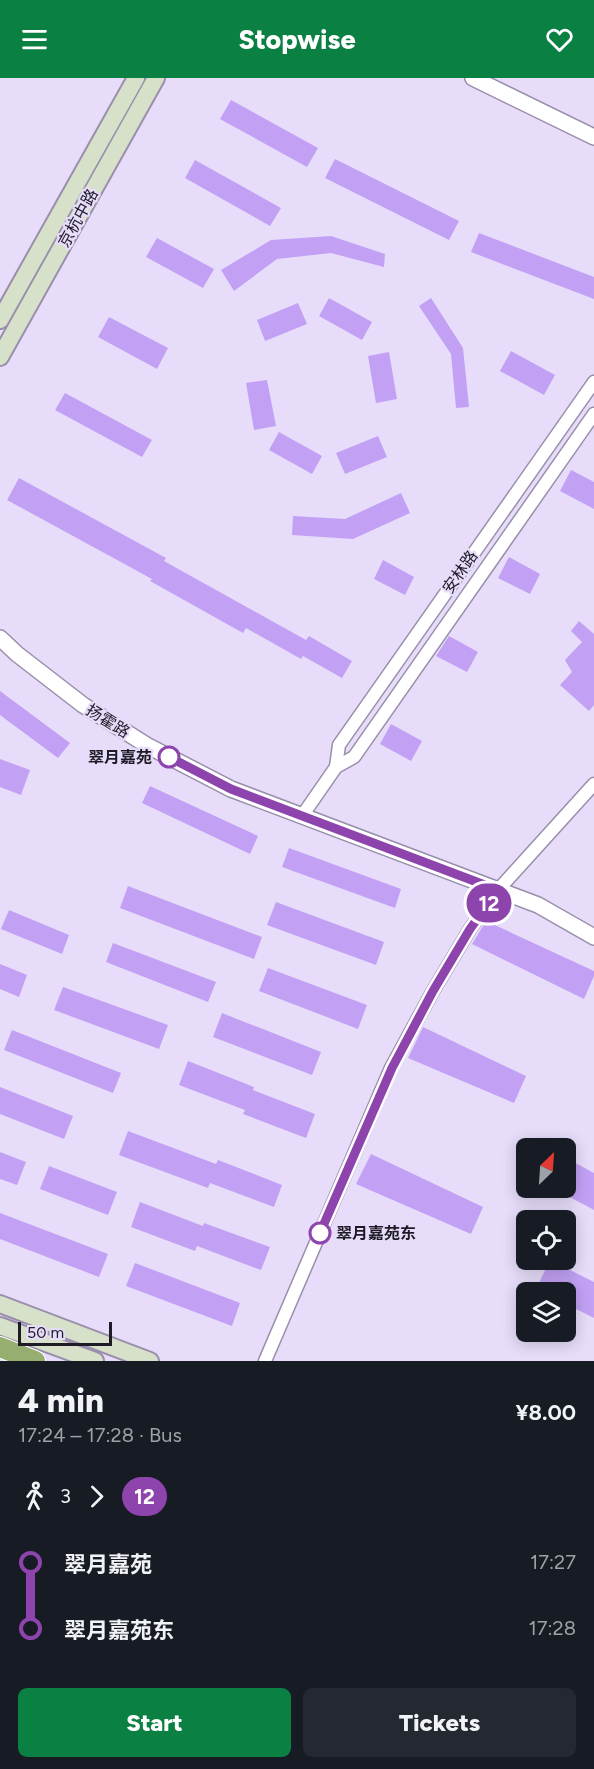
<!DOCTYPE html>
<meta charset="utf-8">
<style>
:root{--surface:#171b24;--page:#242831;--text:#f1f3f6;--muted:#9ea1a6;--accent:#0b8043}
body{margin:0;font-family:Figtree,"Noto Sans SC",sans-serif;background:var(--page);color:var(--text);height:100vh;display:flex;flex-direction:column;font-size:22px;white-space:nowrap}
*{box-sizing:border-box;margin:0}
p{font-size:20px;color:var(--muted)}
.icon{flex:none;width:33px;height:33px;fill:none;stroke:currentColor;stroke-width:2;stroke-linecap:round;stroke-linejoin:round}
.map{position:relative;height:1283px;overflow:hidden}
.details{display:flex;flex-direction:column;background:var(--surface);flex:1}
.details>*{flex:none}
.badge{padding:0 12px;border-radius:20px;font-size:21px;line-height:39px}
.needle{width:39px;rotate:25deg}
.tools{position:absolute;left:516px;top:1060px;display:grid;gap:12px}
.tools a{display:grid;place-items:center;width:60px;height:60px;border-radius:9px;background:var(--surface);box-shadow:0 3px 15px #0003;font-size:30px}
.scale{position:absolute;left:18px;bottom:15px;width:94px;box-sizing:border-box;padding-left:6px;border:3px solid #1f1b26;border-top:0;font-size:16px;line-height:21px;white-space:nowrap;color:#1f1b26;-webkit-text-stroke:4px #e7ddfa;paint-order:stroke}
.map>.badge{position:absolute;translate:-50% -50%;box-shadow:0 0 0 3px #fff}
.legs{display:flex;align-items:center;gap:9px;height:66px;padding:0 18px;font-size:20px}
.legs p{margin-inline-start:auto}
.headline{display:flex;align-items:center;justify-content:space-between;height:102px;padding:0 18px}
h1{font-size:33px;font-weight:800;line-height:45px}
.action{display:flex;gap:12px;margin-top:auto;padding:12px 18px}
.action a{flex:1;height:69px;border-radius:9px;background:var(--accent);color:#fff;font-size:24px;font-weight:800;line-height:69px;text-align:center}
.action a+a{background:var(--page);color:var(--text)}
ul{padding:0 18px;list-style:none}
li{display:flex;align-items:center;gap:21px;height:66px;font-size:22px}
li i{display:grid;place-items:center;width:9px;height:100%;margin:0 8px;background:currentColor}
li i::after{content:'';width:15px;height:15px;margin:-8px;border:4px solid;border-radius:50%;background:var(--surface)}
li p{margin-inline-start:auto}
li:first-child i{background:linear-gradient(#0000 50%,currentColor 0)}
li:last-child i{background:linear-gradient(currentColor 50%,#0000 0)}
header{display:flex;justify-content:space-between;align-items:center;height:78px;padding:0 18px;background:var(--accent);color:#fff;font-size:27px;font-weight:800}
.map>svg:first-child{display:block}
</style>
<header><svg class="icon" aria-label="menu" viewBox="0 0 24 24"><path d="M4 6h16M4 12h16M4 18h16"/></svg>Stopwise<svg class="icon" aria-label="heart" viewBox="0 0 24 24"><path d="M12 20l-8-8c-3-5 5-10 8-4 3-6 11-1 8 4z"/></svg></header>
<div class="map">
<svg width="594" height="1283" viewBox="0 0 594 1283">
<rect width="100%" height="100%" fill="#e7ddfa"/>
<g fill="#c2a1f5">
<polygon points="231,22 318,70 307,89 220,41"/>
<polygon points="335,81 459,143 449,162 325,100"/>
<polygon points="195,82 281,130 270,148 185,100"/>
<polygon points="479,155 594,199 594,221 471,174"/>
<polygon points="331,158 385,176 384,189 331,175 277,181 234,213 221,192 271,162"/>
<polygon points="157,160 214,191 203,210 146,179"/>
<polygon points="329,220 372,244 362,262 319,238"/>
<polygon points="431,220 463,270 469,329 456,330 451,276 419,228"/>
<polygon points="298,225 307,246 265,263 257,242"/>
<polygon points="109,239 168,270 157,291 98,259"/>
<polygon points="511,273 555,297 544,317 500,293"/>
<polygon points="389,274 397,321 376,325 368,278"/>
<polygon points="267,302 276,348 254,352 246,305"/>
<polygon points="65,315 152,362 142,379 55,332"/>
<polygon points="279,354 322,378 312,396 269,372"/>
<polygon points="378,358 387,379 345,396 336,375"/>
<polygon points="571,392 594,404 594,431 560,413"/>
<polygon points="19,400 166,480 164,483 306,562 309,558 352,583 342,600 303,578 301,581 246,550 243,555 150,503 152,501 7,422"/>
<polygon points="401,415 410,435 353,461 292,457 293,438 345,441"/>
<polygon points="509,479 540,496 530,516 498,500"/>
<polygon points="383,482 414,499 405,517 374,501"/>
<polygon points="579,543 594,556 594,627 589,633 560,607 572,594 565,582 582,564 571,553"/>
<polygon points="449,558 478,574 467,594 436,578"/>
<polygon points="0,613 70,665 58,680 0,637"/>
<polygon points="391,646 422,663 411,683 380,666"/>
<polygon points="0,681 30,692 21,717 0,709"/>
<polygon points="150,708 258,758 250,776 142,725"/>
<polygon points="289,770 401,811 395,830 282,789"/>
<polygon points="128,808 262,859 254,881 120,830"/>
<polygon points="276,824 384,864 376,887 267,847"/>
<polygon points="9,832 69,857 62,876 1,851"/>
<polygon points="486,843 594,893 594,898 584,921 472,866"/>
<polygon points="113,865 216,904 208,924 106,884"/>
<polygon points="0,886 27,897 19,919 0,911"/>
<polygon points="268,890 367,927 358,951 259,913"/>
<polygon points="63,909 168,947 159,971 54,932"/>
<polygon points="222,935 321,974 312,997 213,959"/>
<polygon points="423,949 526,998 514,1025 408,980"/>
<polygon points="12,952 121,995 113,1015 4,972"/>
<polygon points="188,983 254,1009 253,1012 315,1036 306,1060 243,1036 245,1032 179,1007"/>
<polygon points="0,1009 73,1038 64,1061 0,1036"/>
<polygon points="128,1053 216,1086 218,1082 282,1107 274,1129 210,1105 208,1110 119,1077"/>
<polygon points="0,1074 26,1084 17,1107 0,1101"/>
<polygon points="371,1076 483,1129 471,1156 356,1106"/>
<polygon points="566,1080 594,1095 594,1132 566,1117"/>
<polygon points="49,1088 117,1114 108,1137 40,1111"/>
<polygon points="140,1124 203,1148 204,1145 270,1169 261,1192 197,1168 195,1173 131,1149"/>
<polygon points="0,1135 108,1176 99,1199 0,1161"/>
<polygon points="550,1182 594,1204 594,1240 566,1226 566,1215 544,1215 536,1211"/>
<polygon points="135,1185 240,1225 232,1248 126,1208"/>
</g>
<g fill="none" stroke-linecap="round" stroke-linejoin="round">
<defs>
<g id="minor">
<polyline points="336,689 339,667 594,304"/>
<polyline points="302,738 336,689 354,679 594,336"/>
<polyline points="265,1283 391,990 433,913 470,851 498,812 594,706"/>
</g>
<g id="tertiary">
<polyline points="473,0 594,59"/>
<polyline points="0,560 17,576 83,627 148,668 231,711 538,827 594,859"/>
</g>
<g id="secondary">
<polyline points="0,242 136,0"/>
<polyline points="0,279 156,0"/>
<polyline points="0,1226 150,1283"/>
<polyline points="0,1248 95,1283"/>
</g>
<polyline id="trunk" points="0,1269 35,1283"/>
</defs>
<use href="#minor" stroke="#998fab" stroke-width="15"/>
<use href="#tertiary" stroke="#998fab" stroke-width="18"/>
<use href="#secondary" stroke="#998fab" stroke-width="20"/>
<use href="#trunk" stroke="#fff" stroke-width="22"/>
<use href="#minor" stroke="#fff" stroke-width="12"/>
<use href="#tertiary" stroke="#fff" stroke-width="15"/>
<use href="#secondary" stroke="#d7e1c9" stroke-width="16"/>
<use href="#trunk" stroke="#96ae70" stroke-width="20"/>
</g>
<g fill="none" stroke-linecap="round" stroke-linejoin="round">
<defs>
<polyline id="line-1" points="169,679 231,711 498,812 470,851 433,913 392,990 320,1155"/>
</defs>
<use href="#line-1" stroke="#fff" stroke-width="14"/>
<use href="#line-1" stroke="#8e44ad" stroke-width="9"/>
</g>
<g fill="#fff" stroke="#8e44ad" stroke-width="3">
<circle cx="169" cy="679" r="10"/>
<circle cx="320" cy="1155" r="10"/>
</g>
<g text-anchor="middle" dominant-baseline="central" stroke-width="4.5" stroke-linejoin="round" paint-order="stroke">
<g font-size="16" fill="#1f1b26" stroke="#e7ddfa">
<text transform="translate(78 140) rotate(-61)">京杭中路</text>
<text transform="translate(460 494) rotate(-55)">安林路</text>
<text transform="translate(108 643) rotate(32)">扬霍路</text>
</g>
<g font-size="16" font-weight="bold" fill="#1f1b26" stroke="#e7ddfa" text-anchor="end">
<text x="152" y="679">翠月嘉苑</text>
<text x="336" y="1155" text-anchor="start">翠月嘉苑东</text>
</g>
</g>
</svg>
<div class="tools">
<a><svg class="needle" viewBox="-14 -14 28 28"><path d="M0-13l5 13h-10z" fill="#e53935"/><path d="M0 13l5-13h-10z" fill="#9ea1a6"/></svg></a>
<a><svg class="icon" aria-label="locate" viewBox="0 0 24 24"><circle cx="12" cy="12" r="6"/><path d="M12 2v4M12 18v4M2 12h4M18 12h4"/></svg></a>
<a><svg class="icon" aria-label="layers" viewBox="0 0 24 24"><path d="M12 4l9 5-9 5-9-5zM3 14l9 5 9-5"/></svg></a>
</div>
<div class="scale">50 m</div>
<b class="badge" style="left:489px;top:825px;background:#8e44ad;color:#fff">12</b>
</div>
<section class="details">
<div class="headline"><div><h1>4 min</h1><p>17:24 – 17:28 · Bus</p></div><b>¥8.00</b></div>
<div class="legs"><svg class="icon" aria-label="walk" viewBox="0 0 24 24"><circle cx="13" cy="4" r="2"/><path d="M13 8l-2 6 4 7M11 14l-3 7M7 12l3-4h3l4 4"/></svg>3<svg class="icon" aria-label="forward" viewBox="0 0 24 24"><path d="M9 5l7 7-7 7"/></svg><b class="badge" style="background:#8e44ad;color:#fff">12</b></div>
<ul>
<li><i style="color:#8e44ad"></i><b>翠月嘉苑</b><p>17:27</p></li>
<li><i style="color:#8e44ad"></i><b>翠月嘉苑东</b><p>17:28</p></li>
</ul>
<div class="action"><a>Start</a><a>Tickets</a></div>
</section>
